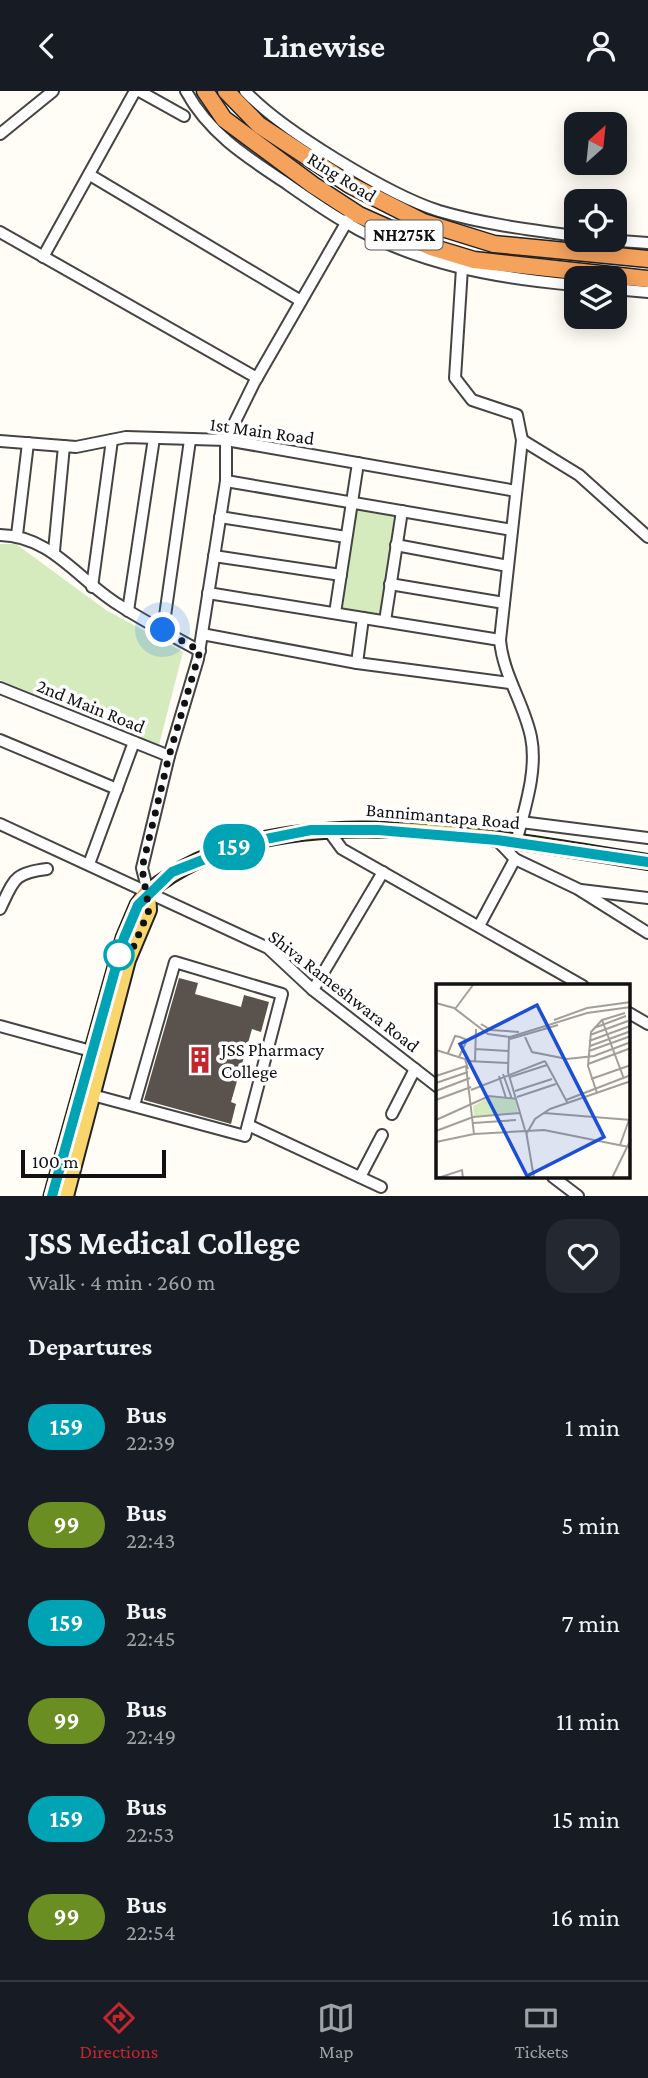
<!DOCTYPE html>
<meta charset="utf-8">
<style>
:root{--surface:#171b24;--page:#242831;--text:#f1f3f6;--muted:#9ea1a6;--line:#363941;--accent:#c4262e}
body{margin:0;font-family:"Crimson Pro",serif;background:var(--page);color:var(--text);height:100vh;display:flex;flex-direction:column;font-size:26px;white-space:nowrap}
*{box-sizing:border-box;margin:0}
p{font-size:23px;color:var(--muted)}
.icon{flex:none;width:38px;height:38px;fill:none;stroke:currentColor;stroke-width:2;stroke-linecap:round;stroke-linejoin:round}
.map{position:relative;height:1105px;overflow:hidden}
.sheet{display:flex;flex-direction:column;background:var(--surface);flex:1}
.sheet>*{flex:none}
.badge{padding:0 14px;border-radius:23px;font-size:24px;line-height:46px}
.needle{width:46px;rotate:27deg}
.fabs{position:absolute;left:564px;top:21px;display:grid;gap:14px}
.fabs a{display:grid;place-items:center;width:63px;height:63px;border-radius:14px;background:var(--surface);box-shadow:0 4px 18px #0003;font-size:35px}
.scale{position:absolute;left:21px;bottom:18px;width:145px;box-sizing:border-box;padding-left:7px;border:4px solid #111;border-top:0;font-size:19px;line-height:24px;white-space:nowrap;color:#111;-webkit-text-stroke:5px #fff;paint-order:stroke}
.you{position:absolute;width:35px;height:35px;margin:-18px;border:5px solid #fff;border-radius:50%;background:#1a73e8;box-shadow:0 0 0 10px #1a73e833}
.map>.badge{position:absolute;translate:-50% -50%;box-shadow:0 0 0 4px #fff}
h2{padding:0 28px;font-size:26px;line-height:63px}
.round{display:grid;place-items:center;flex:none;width:74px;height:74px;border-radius:21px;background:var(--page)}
.headline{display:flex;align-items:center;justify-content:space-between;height:119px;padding:0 28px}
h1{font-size:33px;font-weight:700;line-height:52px}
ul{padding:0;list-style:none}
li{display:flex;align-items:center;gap:21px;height:98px;padding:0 28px}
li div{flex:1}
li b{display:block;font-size:26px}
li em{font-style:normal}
li .badge{min-width:77px;font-weight:700;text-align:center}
header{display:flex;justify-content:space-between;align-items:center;height:91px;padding:0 28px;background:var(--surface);font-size:32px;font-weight:700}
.tabs{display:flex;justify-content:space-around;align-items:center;height:98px;border-top:2px solid var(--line);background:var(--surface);font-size:19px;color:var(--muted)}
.tabs a{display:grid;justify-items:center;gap:4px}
.tabs .current{color:var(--accent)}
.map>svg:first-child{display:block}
</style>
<header><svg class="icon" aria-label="back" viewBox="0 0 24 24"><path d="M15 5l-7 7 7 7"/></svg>Linewise<svg class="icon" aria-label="person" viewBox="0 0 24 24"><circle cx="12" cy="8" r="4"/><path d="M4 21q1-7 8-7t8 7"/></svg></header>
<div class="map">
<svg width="648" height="1105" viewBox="0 0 648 1105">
<rect width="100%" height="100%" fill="#fffdf5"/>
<g fill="#d5ebbd">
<polygon points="356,417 397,423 382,526 341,519"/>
<polygon points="0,453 16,453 106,519 183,561 159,654 0,589"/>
</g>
<polygon fill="#5a524d" points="179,887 198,892 195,903 241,916 244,904 269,911 261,941 252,938 231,1011 236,1013 231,1033 144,1009"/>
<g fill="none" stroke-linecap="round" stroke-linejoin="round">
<defs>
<g id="minor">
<polyline points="139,0 184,25"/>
<path d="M 186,0 C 208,41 245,65 283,90 C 303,104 324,119 345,131 C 415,173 496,187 576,194"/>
<path d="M 245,0 C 281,39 389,104 439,120 C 483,133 531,139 576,145"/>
<polyline points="0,43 53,0"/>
<polyline points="90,84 301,210"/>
<polyline points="0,141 257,287"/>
<polyline points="607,149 648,152"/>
<polyline points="43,166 135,0"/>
<path d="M 462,177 L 455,287 L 472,309 L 517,324 L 522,349 L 500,549 C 503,584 524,612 531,646 C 538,680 524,719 516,752"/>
<polyline points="614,198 648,201"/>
<polyline points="522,349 579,384 648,446"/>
<polyline points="0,350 76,356 126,346 226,349 516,400"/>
<polyline points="226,390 512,439"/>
<polyline points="220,426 346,446"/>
<path d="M 0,444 C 52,445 78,489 119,514 C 145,531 173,545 200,560"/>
<polyline points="17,444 28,352"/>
<polyline points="396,454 508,475"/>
<polyline points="54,460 64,355"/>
<polyline points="214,465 341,484"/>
<polyline points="390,493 504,512"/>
<polyline points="92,496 112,349"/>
<polyline points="208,502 500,549"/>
<polyline points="128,520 154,347"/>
<polyline points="335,522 358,372"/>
<polyline points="385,530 402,420"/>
<polyline points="163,539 190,349"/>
<polyline points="202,543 357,572 510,592"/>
<polyline points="357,572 363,527"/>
<polyline points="0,597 169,665"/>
<polyline points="0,649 117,698"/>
<polyline points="521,731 648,747"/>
<polyline points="0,733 268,857 313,899 438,996"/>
<polyline points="328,739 342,758 583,895"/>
<polyline points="497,749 515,768 578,798 648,842"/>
<polyline points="89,773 134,651"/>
<polyline points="581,799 648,807"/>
<polyline points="148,801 142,777 169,665 198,568 226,390 226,349 254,292 353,120"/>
<path d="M 0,818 C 14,789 13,782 47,778"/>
<polyline points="479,835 515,768"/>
<polyline points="313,899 383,781"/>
<polyline points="629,922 648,933"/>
<polyline points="0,935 91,960"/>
<polyline points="85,1002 245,1045 282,903 175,871 134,1014"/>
<polyline points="392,1023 415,978"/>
<polyline points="248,1034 381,1096"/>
<polyline points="360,1086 382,1044"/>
<polyline points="553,1086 578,1105"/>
</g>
<path id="major" d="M 66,1105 L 128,869 L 149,819 L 148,801 C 272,697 501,749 648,771"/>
<g id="highway">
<polyline points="205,0 224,28 313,94 359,124 431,156 474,169 648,188"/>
<polyline points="226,0 259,34 350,94 423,131 494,153 648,168"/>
<polyline points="52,1105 124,847 138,814 148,801"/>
</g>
</defs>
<use href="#minor" stroke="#444" stroke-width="14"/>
<use href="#major" stroke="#222" stroke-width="18"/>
<use href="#highway" stroke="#222" stroke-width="19"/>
<use href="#minor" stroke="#fff" stroke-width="10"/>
<use href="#major" stroke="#f9d66b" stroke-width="14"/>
<use href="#highway" stroke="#f5a25d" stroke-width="16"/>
</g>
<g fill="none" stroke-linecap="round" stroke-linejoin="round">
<defs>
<polyline id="line" points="52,1105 124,847 138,814 172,781 246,752 311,739 378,739 497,749 648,771"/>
</defs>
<use href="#line" stroke="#fff" stroke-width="16"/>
<use href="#line" stroke="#00a3b4" stroke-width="10"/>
<polyline stroke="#111" stroke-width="7" stroke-dasharray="0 12.6" points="119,864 128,869 149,819 142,777 169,665 200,560 163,539"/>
</g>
<defs>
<symbol id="building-bare" viewBox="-9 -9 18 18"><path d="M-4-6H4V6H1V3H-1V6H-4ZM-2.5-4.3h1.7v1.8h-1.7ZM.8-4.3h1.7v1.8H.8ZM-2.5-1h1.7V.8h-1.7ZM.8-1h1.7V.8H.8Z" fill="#c4262e" stroke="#fff" stroke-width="2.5" paint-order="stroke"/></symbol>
</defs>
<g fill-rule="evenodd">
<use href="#building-bare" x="181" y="950" width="38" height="38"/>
</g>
<circle fill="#fff" stroke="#00a3b4" stroke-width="3.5" cx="119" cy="864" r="14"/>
<g text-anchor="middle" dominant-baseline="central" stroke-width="7" stroke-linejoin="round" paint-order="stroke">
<rect fill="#fff" stroke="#585858" stroke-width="2" x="365.5" y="129.5" width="77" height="29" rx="5"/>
<g font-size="18" font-weight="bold" fill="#111">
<text x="404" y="144">NH275K</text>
</g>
<g font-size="19" fill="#111" stroke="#fff">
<text transform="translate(342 86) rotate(32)">Ring Road</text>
<text transform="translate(262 340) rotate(8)">1st Main Road</text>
<text transform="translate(91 615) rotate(22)">2nd Main Road</text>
<text transform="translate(443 725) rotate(5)">Bannimantapa Road</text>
<text transform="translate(344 900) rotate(38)">Shiva Rameshwara Road</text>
</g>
<g font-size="19" fill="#111" stroke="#fff" text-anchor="start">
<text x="221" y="958">JSS Pharmacy<tspan x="221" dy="22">College</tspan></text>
</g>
</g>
<g transform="translate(436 893)">
<rect width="194" height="194" fill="#fffdf5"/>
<path d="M 53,113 L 79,116 L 82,129 L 38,132 L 37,122 Z" fill="#d5ebbd"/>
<path fill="none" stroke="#a09f9a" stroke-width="2" d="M 0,19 L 18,24 L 52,50 L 74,53 L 151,29 L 195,23M 19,25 L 37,1M 118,36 L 151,24 L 195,18M 166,36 L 188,95M 45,40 L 55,46 L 83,48M 158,44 L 190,32M 154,51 L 192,37M 73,53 L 72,88 L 89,146M 89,53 L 96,68 L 131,75 L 158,72 L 195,58M 74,55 L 122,41M 153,57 L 194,42M 154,62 L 195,47M 39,65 L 72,67M 0,66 L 29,75 L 32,85M 153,67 L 195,52M 12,69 L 19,52 L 24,53 L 31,56 L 23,73M 31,77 L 72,79M 39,77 L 40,45M 109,77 L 131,118M 152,80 L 195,64M 67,90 L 76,115M 0,92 L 30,82 L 38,150M 63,92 L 70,114M 74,93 L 111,81M 155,95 L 195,81M 0,99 L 32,88M 35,106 L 109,77M 0,107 L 34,94M 79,107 L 116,95M 161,109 L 152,82 L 155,48 L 166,36 L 189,29M 81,113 L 120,100M 0,116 L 35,103M 130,116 L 195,91M 108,129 L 195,136M 0,136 L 53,112 L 81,115M 37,139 L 80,136M 0,147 L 37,133 L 84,129M 90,147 L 98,194M 91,149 L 99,135 L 114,125 L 195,97M 0,158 L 38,150 L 108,146 L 193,163M 184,161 L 193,136M 2,194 L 26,186 L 27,194M 176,194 L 195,155"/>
<path fill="#1d4ed8" fill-opacity="0.15" stroke="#1d4ed8" stroke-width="3.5" d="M 101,21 L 168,153 L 91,192 L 24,60 Z"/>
<rect width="194" height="194" fill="none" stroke="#111" stroke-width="3.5"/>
</g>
</svg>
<div class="fabs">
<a><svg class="needle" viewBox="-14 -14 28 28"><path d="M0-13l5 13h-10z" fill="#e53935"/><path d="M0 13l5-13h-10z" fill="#9ea1a6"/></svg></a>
<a><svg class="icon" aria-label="locate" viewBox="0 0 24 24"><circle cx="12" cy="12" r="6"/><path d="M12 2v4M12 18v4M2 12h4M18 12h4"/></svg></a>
<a><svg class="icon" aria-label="layers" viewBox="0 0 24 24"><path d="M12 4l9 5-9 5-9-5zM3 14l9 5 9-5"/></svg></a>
</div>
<div class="scale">100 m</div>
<div class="you" style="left:163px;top:539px"></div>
<b class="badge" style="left:234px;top:756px;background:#00a3b4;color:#fff">159</b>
</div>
<section class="sheet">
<div class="headline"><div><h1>JSS Medical College</h1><p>Walk · 4 min · 260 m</p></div><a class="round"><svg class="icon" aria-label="heart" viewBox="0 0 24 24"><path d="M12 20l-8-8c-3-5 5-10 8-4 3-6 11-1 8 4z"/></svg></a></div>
<h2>Departures</h2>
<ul>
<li><span class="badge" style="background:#00a3b4;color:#fff">159</span><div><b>Bus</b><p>22:39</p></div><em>1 min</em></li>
<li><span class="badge" style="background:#6b8e23;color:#fff">99</span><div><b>Bus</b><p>22:43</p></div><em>5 min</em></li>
<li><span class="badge" style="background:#00a3b4;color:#fff">159</span><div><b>Bus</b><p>22:45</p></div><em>7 min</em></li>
<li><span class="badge" style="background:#6b8e23;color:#fff">99</span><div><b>Bus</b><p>22:49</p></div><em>11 min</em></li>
<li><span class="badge" style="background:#00a3b4;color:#fff">159</span><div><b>Bus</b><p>22:53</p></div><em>15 min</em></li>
<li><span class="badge" style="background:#6b8e23;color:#fff">99</span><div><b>Bus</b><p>22:54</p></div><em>16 min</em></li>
</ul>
</section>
<nav class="tabs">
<a class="current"><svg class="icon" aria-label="directions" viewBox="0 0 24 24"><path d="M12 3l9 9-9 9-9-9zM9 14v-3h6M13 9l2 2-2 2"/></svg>Directions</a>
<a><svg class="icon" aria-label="map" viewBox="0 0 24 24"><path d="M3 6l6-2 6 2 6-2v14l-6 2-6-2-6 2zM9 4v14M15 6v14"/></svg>Map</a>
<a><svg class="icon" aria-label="tickets" viewBox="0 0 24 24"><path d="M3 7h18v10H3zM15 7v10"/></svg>Tickets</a>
</nav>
